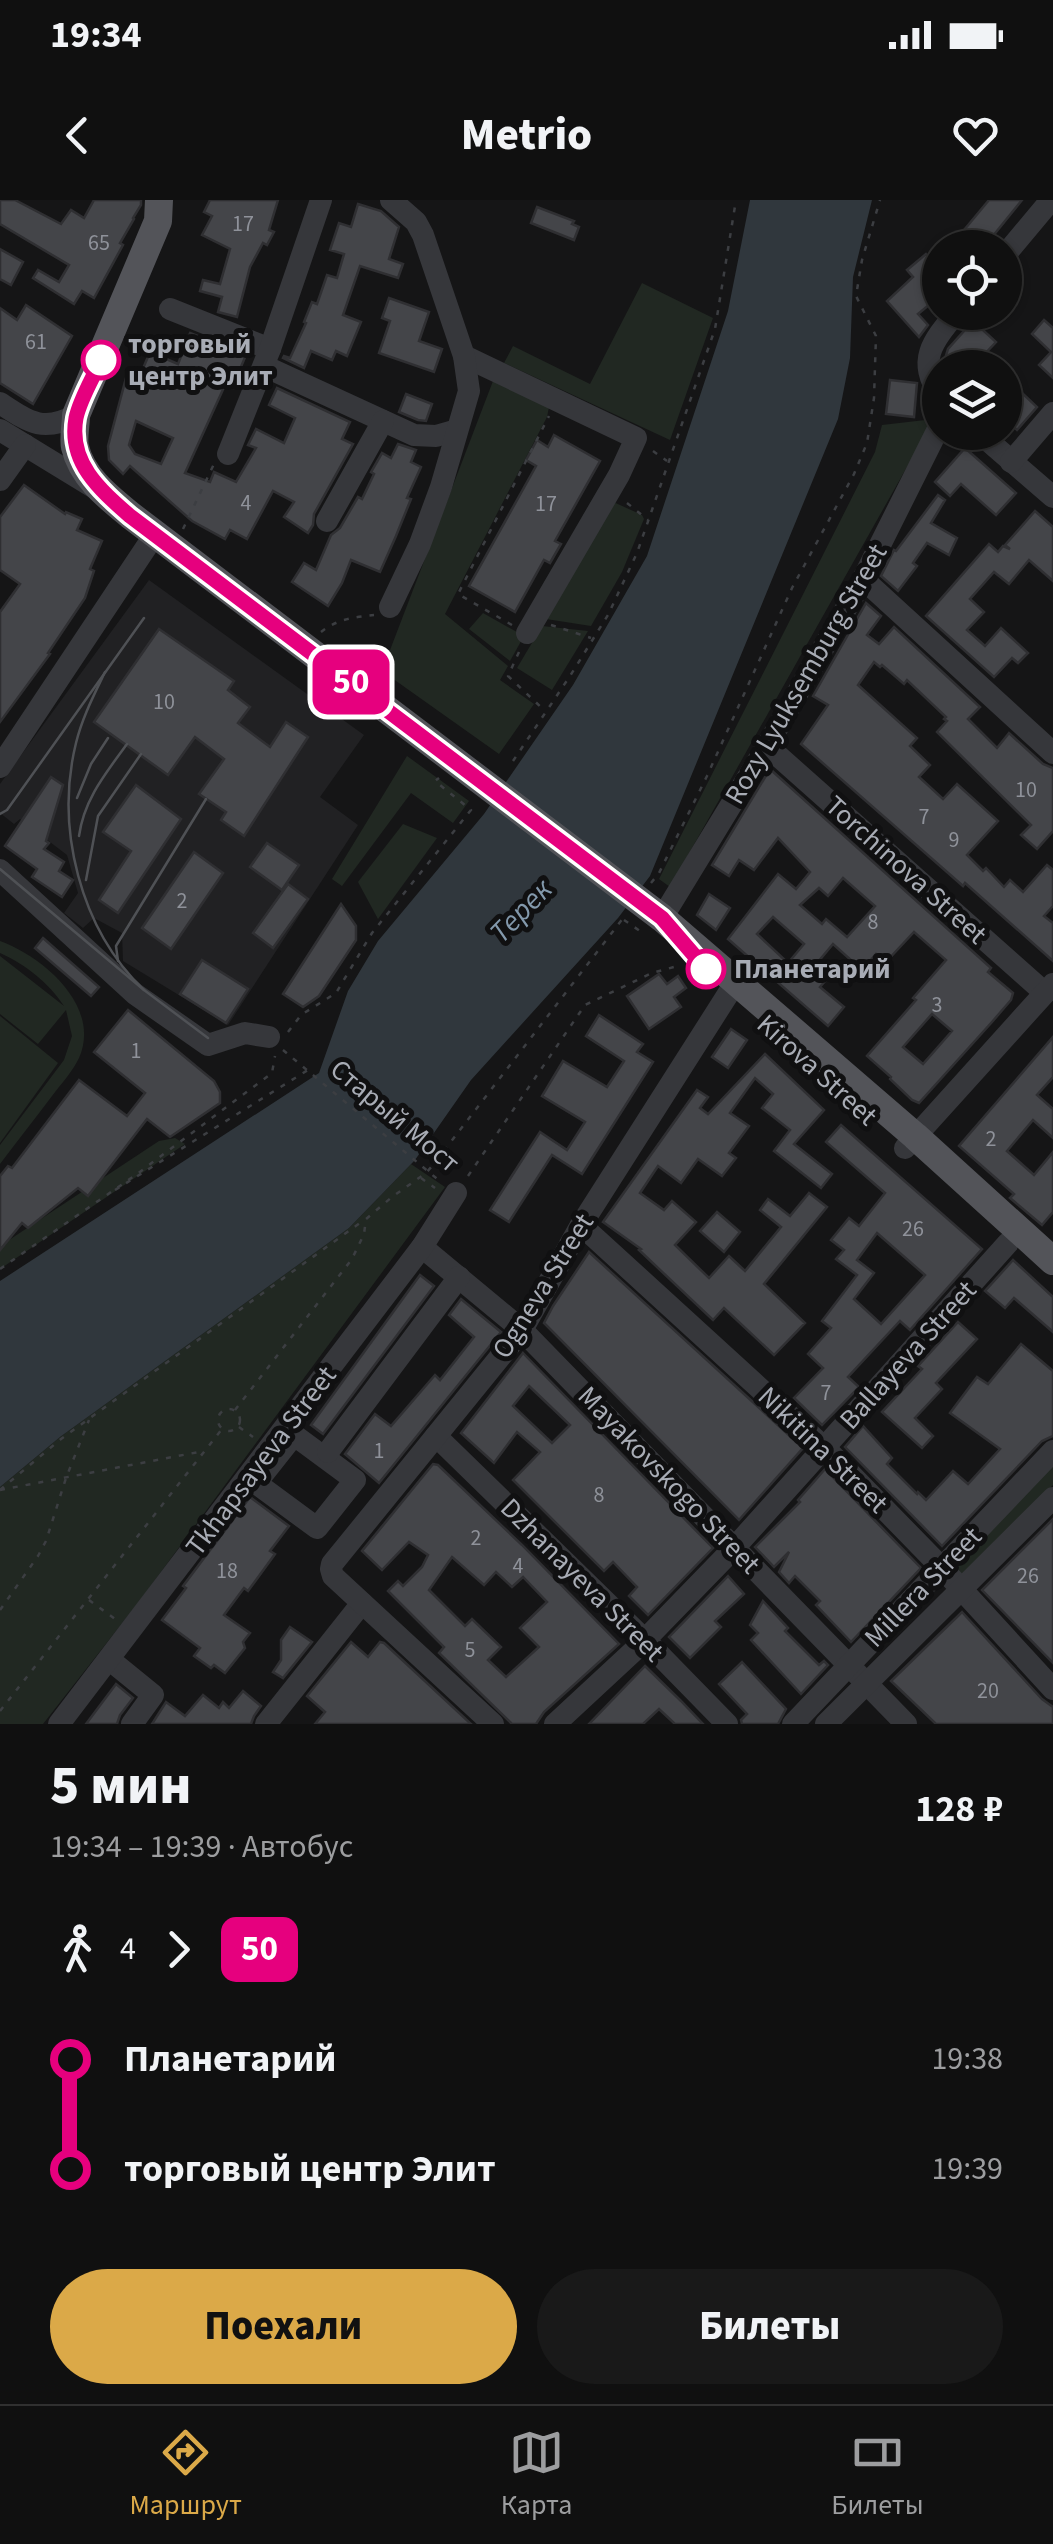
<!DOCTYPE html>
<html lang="ru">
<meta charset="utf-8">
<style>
:root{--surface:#101010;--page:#191919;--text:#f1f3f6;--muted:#9c9d9f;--line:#303030;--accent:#dba948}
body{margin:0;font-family:"Source Sans 3",sans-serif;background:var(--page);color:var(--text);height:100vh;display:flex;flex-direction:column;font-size:38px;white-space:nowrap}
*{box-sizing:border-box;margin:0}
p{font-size:32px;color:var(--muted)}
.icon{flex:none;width:55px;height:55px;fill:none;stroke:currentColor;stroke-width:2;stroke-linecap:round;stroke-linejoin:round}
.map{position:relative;height:1524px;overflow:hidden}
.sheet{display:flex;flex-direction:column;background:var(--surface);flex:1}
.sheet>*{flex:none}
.badge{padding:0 20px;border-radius:15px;font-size:35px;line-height:65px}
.fabs{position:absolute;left:922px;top:30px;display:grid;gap:20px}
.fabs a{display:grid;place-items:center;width:100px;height:100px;border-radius:50%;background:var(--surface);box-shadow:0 2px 8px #0004,0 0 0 2px var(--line);font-size:50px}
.map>.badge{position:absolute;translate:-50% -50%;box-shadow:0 0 0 5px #fff}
.legs{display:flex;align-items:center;gap:15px;height:110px;padding:0 50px;font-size:32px}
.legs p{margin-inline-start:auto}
.overview{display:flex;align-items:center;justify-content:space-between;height:170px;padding:0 50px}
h1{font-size:55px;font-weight:800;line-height:75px}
.button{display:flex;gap:20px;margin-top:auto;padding:20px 50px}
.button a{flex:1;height:115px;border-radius:60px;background:var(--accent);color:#111;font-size:40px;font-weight:800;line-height:115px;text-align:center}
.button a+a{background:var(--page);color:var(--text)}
ul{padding:0 50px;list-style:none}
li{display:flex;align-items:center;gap:35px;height:110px;font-size:38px}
li i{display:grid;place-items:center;width:15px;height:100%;margin:0 12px;background:currentColor}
li i::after{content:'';width:25px;height:25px;margin:-12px;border:8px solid;border-radius:50%;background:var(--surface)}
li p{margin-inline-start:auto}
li:first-child i{background:linear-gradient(#0000 50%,currentColor 0)}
li:last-child i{background:linear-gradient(currentColor 50%,#0000 0)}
.status{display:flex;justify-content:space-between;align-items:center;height:70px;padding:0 50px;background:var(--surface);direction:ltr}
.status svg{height:28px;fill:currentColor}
header{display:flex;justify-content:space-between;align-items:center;height:130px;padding:0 50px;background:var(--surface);font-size:45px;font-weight:800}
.tabs{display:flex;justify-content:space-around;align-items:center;height:140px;border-top:2px solid var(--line);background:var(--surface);font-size:28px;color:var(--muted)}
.tabs a{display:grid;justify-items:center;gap:5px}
.tabs .selected{color:var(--accent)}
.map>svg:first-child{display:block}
</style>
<div class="status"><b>19:34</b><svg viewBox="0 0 49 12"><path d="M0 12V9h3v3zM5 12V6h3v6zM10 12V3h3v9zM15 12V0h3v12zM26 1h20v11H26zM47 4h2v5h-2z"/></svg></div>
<header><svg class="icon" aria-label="back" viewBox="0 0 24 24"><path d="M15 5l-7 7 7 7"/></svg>Metrio<svg class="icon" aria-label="heart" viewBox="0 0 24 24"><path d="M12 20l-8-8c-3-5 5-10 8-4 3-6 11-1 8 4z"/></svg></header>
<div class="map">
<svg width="1053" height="1524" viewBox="0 0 1053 1524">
<rect width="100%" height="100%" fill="#151516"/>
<polygon fill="#212123" points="149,380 364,535 320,597 358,625 228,825 123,761 122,733 94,718 83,728 64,713 78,693 67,655 20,619 14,624 0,613 0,584"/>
<g fill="#212822">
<polygon points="642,83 713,118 670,240 504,163 513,146 590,184"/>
<polygon points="493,181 549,207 547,217 445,414 508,466 500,480 534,504 499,554 382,471"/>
<polygon points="934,219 670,687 659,679 875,252 882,225"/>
<polygon points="609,300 642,315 644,319 622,372 591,426 546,419"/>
<polygon points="483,413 524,436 510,461 469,429"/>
<polygon points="542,426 588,431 552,490 517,468"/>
<polygon points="407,556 469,601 453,623 411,593 342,686 332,679"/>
<polygon points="403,624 437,638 378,719 358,682"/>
<path d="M 0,741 C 42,756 102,806 79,858 C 73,871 61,884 52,896 C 35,919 17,941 0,964 L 0,945 L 64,860 L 72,836 L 66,810 L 38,844 L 0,814 L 0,756 L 64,806 C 49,783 25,764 0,753 Z"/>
<polygon points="0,816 58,863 0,943"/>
<polygon points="175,938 185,944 0,1069 0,1046 159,941"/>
<polygon points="411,964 445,987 138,1403 43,1524 0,1524 0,1287 60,1237 349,1028"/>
<polygon points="1053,1261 1053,1285 963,1375 954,1367"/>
</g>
<polygon fill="#30373d" points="750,0 872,0 853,77 850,158 838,219 650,676 618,718 471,880 415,960 349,1028 60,1237 0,1287 0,1081 319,873 348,791 378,741 484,614 573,485 647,356 728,111"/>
<g fill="#444549" stroke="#2f2f32" stroke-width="2.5" fill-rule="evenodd">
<polygon points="0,0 15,0 61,24 71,10 84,18 94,0 141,0 141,5 133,18 134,19 120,43 123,45 94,98 82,91 74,104 33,78 38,70 59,82 69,65 0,24"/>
<polygon points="210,0 278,0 269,30 274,32 267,45 263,43 250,67 237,117 218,112 222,97 200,91 203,80 220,84 230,49 202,35 212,16 204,12"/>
<polygon points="989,0 1022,0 984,47 964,30"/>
<polygon points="358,4 381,11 399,27 389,59 403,64 398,78 360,66 343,115 361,122 347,156 336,151 332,160 311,151 304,168 283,158 284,156 290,158 306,123 304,122 312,102 317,104 327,75 337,78 344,54 330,50 339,23 351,27"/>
<polygon points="537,7 574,21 572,24 579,27 574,40 531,23"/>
<polygon points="0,49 23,62 11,85 0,79"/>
<polygon points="926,54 936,66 935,69 940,72 940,96 918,114 928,125 919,137 887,101 913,77 907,70"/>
<polygon points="389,98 429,112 419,141 442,149 434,172 379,153 390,121 382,118"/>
<polygon points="26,105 72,136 33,204 0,183 0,108 17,120"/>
<polygon points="1044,120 1053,128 1053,178 1039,165 1051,152 1032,134"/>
<polygon points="973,121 996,142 982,157 994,168 945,168 944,162 948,149"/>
<path d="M 190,133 L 246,155 L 238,174 L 231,172 L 185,273 L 210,282 L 214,272 L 236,282 L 256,248 L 248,245 L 256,229 L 284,243 L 295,218 L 269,205 L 277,188 L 350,222 L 342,239 L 353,244 L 314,314 L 313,325 L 308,333 L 284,317 L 294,302 L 273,291 L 247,339 L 230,330 L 225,339 L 192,321 L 130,266 L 123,274 L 109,260 L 108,246 L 127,174 L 139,178 L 150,152 L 178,164 ZM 136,221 L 173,238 L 161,264 L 135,254 L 129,245 Z"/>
<polygon points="1005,177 1037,207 1017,230 1005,219"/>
<polygon points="890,180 917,183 914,217 886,214"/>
<polygon points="406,194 432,204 426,221 418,220 399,212"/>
<polygon points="554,235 600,261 555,341 561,344 550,363 544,360 515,412 469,386 536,266 526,260 537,240 548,247"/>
<polygon points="398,244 416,250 411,262 421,267 407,298 411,299 396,336 380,372 351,360 342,383 328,406 292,382 304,363 316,370 331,335 340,328 358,297 362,299 374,274 371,272 382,253 391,258"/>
<polygon points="965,248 1016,293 996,315 961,284 950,296 935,282"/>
<polygon points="24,285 65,314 66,312 82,319 77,330 102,341 90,369 94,371 85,398 48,453 50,454 0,522 0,412 20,384 0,370 0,317"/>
<polygon points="938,295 945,300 931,323 957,338 949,355 927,343 913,363 917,366 898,391 881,376 894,350 896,351"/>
<polygon points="1035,311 1053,327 1053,381 1029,360 1009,384 994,372 970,399 984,412 967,430 985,446 1001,428 1028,453 1018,463 1012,458 994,477 926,416 989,344 998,352 1003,346 1010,349 1005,345"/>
<polygon points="866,403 881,416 867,435 879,444 894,427 980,507 968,519 997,548 1009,533 1043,564 1053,568 1053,631 1037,649 1021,635 1031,625 937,532 947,521 944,519 946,517 907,480 904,484 882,465 880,467 874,462 858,485 917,538 910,546 930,565 919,577 943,599 957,584 998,621 967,655 983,671 986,668 1004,687 1010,680 1023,692 1047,665 1053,670 1053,706 1044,716 1053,723 1053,761 965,683 963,686 801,544 828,505 813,496"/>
<polygon points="159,429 234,481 228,490 250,507 238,523 270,547 286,522 308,537 244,636 221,620 226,612 199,594 224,559 195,537 168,575 94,522"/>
<path d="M 770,569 L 991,768 L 988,772 L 1013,793 L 1011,800 L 992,822 L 919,903 L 912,900 L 890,879 L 891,877 L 867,856 L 916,800 L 913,798 L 946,760 L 914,732 L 885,763 L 876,754 L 862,770 L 833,744 L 818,762 L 831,774 L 820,787 L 844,807 L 828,826 L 728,739 L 778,674 L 796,689 L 810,672 L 778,638 L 754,670 L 739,660 L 729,676 L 712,665 ZM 843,678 L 875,706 L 847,737 L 826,719 L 822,724 L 800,705 L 819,688 L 828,696 ZM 773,717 L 804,744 L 788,763 L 757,734 ZM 932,814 L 952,831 L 923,864 L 903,847 Z"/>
<polygon points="51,577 63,585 46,641 49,643 44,649 64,662 59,671 73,680 62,697 32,677 37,669 5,646"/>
<polygon points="136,585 181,619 118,713 99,700 131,651 103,632"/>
<polygon points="267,643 299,665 282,690 250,667"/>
<polygon points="194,652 223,673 171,749 142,728"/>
<polygon points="288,684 308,699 273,748 253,733"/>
<polygon points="709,694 730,708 716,730 697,715"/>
<polygon points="341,704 356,726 356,740 319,796 303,807 283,794"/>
<polygon points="43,738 99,787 91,796 35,748"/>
<polygon points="202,760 248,789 226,823 180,794"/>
<polygon points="659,774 667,784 678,776 686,788 674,797 681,807 649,829 627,796"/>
<polygon points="128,810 214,881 220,892 220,903 170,937 147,919 88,996 78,988 28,1028 22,1023 0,1050 0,976 8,966 12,968 79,880 127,916 145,893 94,852"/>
<polygon points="599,815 643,844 637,852 653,862 582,974 552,955 509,1022 490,1010 540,932 567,950 585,922 542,896 563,861 607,887 624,861 586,836"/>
<polygon points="731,829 747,840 728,868 712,857"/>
<polygon points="1053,837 1053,877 1037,895 1053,909 1053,938 1033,920 1007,951 1034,975 1053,952 1053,1012 1042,1025 1010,998 1014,994 959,946"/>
<polygon points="765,854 824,910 794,944 832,974 821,988 774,951 790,930 762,908 773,894 755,878 730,913 749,926 729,953 736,958 722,976 698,959 681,983 658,966 640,993 664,1010 672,1001 696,1022 675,1045 709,1078 729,1056 745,1071 781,1027 760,1010 768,999 790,1016 809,993 827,1007 764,1084 805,1123 774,1155 724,1108 713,1120 639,1050 641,1049 603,1022 697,890 708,897 700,908 708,914"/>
<path d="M 841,925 L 982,1049 L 910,1130 L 900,1121 L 848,1177 L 859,1187 L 822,1225 L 794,1198 L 823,1168 L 808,1154 L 831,1128 L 822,1121 L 857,1075 L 836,1059 L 844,1050 L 831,1040 L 849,1018 L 859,1026 L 885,993 L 826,942 ZM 877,1033 L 925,1075 L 881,1124 L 854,1099 L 874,1073 L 857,1060 Z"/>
<polygon points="717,1012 740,1032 724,1052 700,1031"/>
<polygon points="589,1052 803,1248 739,1320 544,1123 553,1106"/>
<polygon points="1013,1060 1053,1097 1053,1132 1014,1098 1005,1108 985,1091"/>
<polygon points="420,1075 434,1086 323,1234 311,1225"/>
<polygon points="461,1099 501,1132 379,1283 345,1254 375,1214 391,1226 435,1175 440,1180 474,1137 449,1115"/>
<polygon points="958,1122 977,1139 936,1183 942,1189 915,1218 933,1236 922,1248 882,1212 922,1169 918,1166"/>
<polygon points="1021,1144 1053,1171 1053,1236 1042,1241 942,1346 845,1247 863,1226 892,1258 887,1264 917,1294 918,1292 926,1300 953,1271 968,1284 1000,1249 950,1213 977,1177 988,1184"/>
<path d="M 523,1153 L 713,1348 L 648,1415 L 629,1396 L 637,1387 L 613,1362 L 604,1371 L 513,1280 L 540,1252 L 517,1232 L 494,1263 L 461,1233 ZM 529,1186 L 570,1225 L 552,1243 L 513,1206 Z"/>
<path d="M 433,1264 L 438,1265 L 522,1345 L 619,1444 L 544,1512 L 536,1524 L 512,1524 L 439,1453 L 444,1447 L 388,1391 L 398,1381 L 403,1386 L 422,1367 L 428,1355 L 409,1342 L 382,1370 L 362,1351 ZM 452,1357 L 484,1385 L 496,1372 L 512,1387 L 523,1377 L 547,1402 L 520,1428 L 539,1447 L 506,1477 L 488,1460 L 501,1447 L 472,1419 L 465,1426 L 429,1390 Z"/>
<polygon points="825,1269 921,1368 851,1442 816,1405 820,1401 795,1376 789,1383 779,1372 789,1352 774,1367 755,1347 800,1302 798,1300"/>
<polygon points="250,1297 289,1326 270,1351 275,1354 248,1391 244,1388 224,1415 250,1433 243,1442 245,1448 225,1473 214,1465 211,1468 194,1456 200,1448 162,1420 186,1388 183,1386"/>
<polygon points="1053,1319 1053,1463 982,1390"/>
<polygon points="728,1376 744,1394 715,1421 721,1427 690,1458 669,1437"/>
<polygon points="763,1401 788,1428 785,1431 819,1465 824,1461 828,1465 801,1494 751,1440 758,1433 750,1425"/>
<polygon points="962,1412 1042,1499 1053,1507 1053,1524 936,1524 891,1481"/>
<polygon points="290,1427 312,1442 283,1478 273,1472 281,1460 281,1440"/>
<polygon points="351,1442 368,1457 380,1442 384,1443 471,1524 315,1524 325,1512 307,1496"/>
<polygon points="742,1462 786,1509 778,1524 742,1524 741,1520 747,1514 719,1484"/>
<polygon points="645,1466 681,1501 703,1524 675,1524 659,1509 643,1524 589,1524"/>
<polygon points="116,1484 133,1498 120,1515 117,1524 86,1524"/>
<polygon points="243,1491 261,1506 254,1516 251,1524 152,1524 166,1502 185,1516 203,1495 219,1508 223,1502 229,1508"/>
</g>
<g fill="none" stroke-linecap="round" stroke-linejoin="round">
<g stroke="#3c3e42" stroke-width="2.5" stroke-dasharray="5 8" stroke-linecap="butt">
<polyline points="653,251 667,261"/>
<polyline points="627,303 648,320"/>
<polyline points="183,329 214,264"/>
<polyline points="512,425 458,394 549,216"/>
<polyline points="551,425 591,438"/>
<path d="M 321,432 C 337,419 355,417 374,415"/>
<polyline points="519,452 508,476 545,511"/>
<polyline points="513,561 570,476 608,415 637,353 715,129 736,0"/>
<polyline points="651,683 659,673 707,576 792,388 854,274 867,243 874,198 876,136 856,96 862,60 880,0"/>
<polyline points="624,720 640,731"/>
<polyline points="288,832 301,815 336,793 372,733 471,610 435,581 439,578"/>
<polyline points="283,850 442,983"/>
<polyline points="468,976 585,805 652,773 681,765"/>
<polyline points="421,978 435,988"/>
<polyline points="115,990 308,870"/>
<polyline points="0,1069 137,974 272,873 275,856"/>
<circle cx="229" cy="1220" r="11"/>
<polyline points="235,1210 352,1059 364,1034 366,1019 392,997 426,973 433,965 624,717"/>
<polyline points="239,1227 253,1237"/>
<polyline points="0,1290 61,1239 364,1020"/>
<polyline points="0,1290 204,1251"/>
<polyline points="89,1400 115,1419"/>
<polyline points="0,1410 38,1356 46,1341 66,1278 89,1220"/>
<polyline points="0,1511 222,1229"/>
</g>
<g stroke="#36373b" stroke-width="22">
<polyline points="1005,55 1051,0"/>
<polyline points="170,109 270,149"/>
<polyline points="464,156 636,238 619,275 527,433"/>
<polyline points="264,166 414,235 436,236 457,230"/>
<path d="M 940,195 C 916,160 933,141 957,112"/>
<path d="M 0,203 C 29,222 43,233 76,215"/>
<polyline points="0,230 95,288"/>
<polyline points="978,232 1053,297"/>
<polyline points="228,254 270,149 321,0"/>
<polyline points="1011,262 1053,213"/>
<polyline points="0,280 25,245"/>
<polyline points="327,321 383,221"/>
<polyline points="863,379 1053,553"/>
<polyline points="390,407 420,344 441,287 469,191 464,156 423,35 416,22 391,0"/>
<polyline points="767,546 1045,793"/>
<polyline points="0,567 155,334"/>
<polyline points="0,670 135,794 208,845 245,833 269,837"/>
<polyline points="662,718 767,546 863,379 940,225"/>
<polyline points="905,948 1053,784"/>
<polyline points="581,1025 825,1248 942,1368 1053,1489"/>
<polyline points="422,1047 522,1130 906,1524"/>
<polygon points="294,1235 355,1280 317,1328 256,1283"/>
<polyline points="436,1236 645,1440 727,1524"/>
<polyline points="328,1252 459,1077"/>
<polyline points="110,1460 153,1495 132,1524"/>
<polyline points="59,1524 422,1047 456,993"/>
<polyline points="266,1524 362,1403"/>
<polyline points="493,1524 333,1376 331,1369 332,1364 522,1130 581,1025 730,791"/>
<polyline points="555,1524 638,1447 735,1347 1008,1043"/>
<polyline points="793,1524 1053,1251"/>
<polyline points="826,1524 1053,1298"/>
</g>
<path stroke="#535459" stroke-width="28" d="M 159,0 L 158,21 L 76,215 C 76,225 73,238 75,247 C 82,277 108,297 130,315 L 662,718 L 915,936 L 1053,1061"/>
<g stroke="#4f5155" stroke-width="2.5">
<path d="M 105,472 C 94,495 82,518 76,543 C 55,628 80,729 144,790"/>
<polyline points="77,598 91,564 108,538"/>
<polyline points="0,614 7,610 144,418"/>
<path d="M 79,636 C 84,599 106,573 127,544"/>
<polyline points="0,669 144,790 208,838"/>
<polyline points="86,680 98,616 141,554"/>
<polyline points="118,761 116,746 206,599"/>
</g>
</g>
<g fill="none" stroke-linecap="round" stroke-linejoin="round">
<defs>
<path id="line-1" d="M 101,160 C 93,178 80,199 76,218 C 68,262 99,289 130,316 L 662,718 L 706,769"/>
</defs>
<use href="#line-1" stroke="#fff" stroke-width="22"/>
<use href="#line-1" stroke="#e6007e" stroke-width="15"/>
</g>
<g fill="#fff" stroke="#e6007e" stroke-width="5">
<circle cx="101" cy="160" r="18"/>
<circle cx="706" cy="769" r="18"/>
</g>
<g text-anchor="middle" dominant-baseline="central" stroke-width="10" stroke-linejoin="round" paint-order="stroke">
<g font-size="22" fill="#8f929a">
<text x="243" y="24">17</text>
<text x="99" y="43">65</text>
<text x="36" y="142">61</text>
<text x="246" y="303">4</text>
<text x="546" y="304">17</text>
<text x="164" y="502">10</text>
<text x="1026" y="590">10</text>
<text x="924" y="617">7</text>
<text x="954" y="640">9</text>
<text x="182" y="701">2</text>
<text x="873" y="722">8</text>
<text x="937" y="805">3</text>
<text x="136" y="851">1</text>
<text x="991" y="939">2</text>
<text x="913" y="1029">26</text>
<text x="826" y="1193">7</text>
<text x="379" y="1251">1</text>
<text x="599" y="1295">8</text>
<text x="476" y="1338">2</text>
<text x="518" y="1366">4</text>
<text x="227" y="1371">18</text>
<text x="1028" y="1376">26</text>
<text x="470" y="1450">5</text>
<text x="988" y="1491">20</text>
</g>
<g font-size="28" font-weight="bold" fill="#a8acb5" stroke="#101011" text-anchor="start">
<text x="128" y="144">торговый<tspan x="128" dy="32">центр Элит</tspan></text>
<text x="734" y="769">Планетарий</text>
</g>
<g font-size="28" fill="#a8acb5" stroke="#101011">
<text transform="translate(806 474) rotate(-60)">Rozy Lyuksemburg Street</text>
<text transform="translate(906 670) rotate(42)">Torchinova Street</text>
<text transform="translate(817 870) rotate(42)">Kirova Street</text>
<text transform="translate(395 916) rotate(40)">Старый Мост</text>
<text transform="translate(543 1086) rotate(-58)">Ogneva Street</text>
<text transform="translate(908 1155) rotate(-48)">Ballayeva Street</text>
<text transform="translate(823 1250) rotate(44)">Nikitina Street</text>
<text transform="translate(261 1261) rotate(-53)">Tkhapsayeva Street</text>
<text transform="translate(669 1280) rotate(46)">Mayakovskogo Street</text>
<text transform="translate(582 1380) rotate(45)">Dzhanayeva Street</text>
<text transform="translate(923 1387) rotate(-46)">Millera Street</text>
</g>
<g font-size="30" font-style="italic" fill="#8399ac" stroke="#101011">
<text transform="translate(521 711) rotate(-46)">Терек</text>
</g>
</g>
</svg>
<div class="fabs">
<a><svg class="icon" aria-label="locate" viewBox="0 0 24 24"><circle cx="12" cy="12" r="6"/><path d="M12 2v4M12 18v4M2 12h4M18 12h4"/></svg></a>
<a><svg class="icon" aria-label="layers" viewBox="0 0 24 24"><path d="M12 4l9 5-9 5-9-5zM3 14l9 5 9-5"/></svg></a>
</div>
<b class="badge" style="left:351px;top:482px;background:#e6007e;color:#fff">50</b>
</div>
<section class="sheet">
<div class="overview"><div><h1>5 мин</h1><p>19:34 – 19:39 · Автобус</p></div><b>128 ₽</b></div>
<div class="legs"><svg class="icon" aria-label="walk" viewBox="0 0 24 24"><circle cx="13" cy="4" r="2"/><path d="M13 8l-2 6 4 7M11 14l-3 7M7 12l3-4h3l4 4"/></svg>4<svg class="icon" aria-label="forward" viewBox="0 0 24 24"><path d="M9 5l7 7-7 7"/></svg><b class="badge" style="background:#e6007e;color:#fff">50</b></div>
<ul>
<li><i style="color:#e6007e"></i><b>Планетарий</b><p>19:38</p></li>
<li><i style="color:#e6007e"></i><b>торговый центр Элит</b><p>19:39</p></li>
</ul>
<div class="button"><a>Поехали</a><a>Билеты</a></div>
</section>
<nav class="tabs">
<a class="selected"><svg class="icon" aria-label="directions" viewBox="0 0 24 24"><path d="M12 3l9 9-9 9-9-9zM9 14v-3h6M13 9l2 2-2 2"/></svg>Маршрут</a>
<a><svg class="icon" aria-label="map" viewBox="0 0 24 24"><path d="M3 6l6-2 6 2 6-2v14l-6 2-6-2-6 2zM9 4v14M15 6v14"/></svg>Карта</a>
<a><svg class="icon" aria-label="tickets" viewBox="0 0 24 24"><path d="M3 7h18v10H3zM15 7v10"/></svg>Билеты</a>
</nav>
